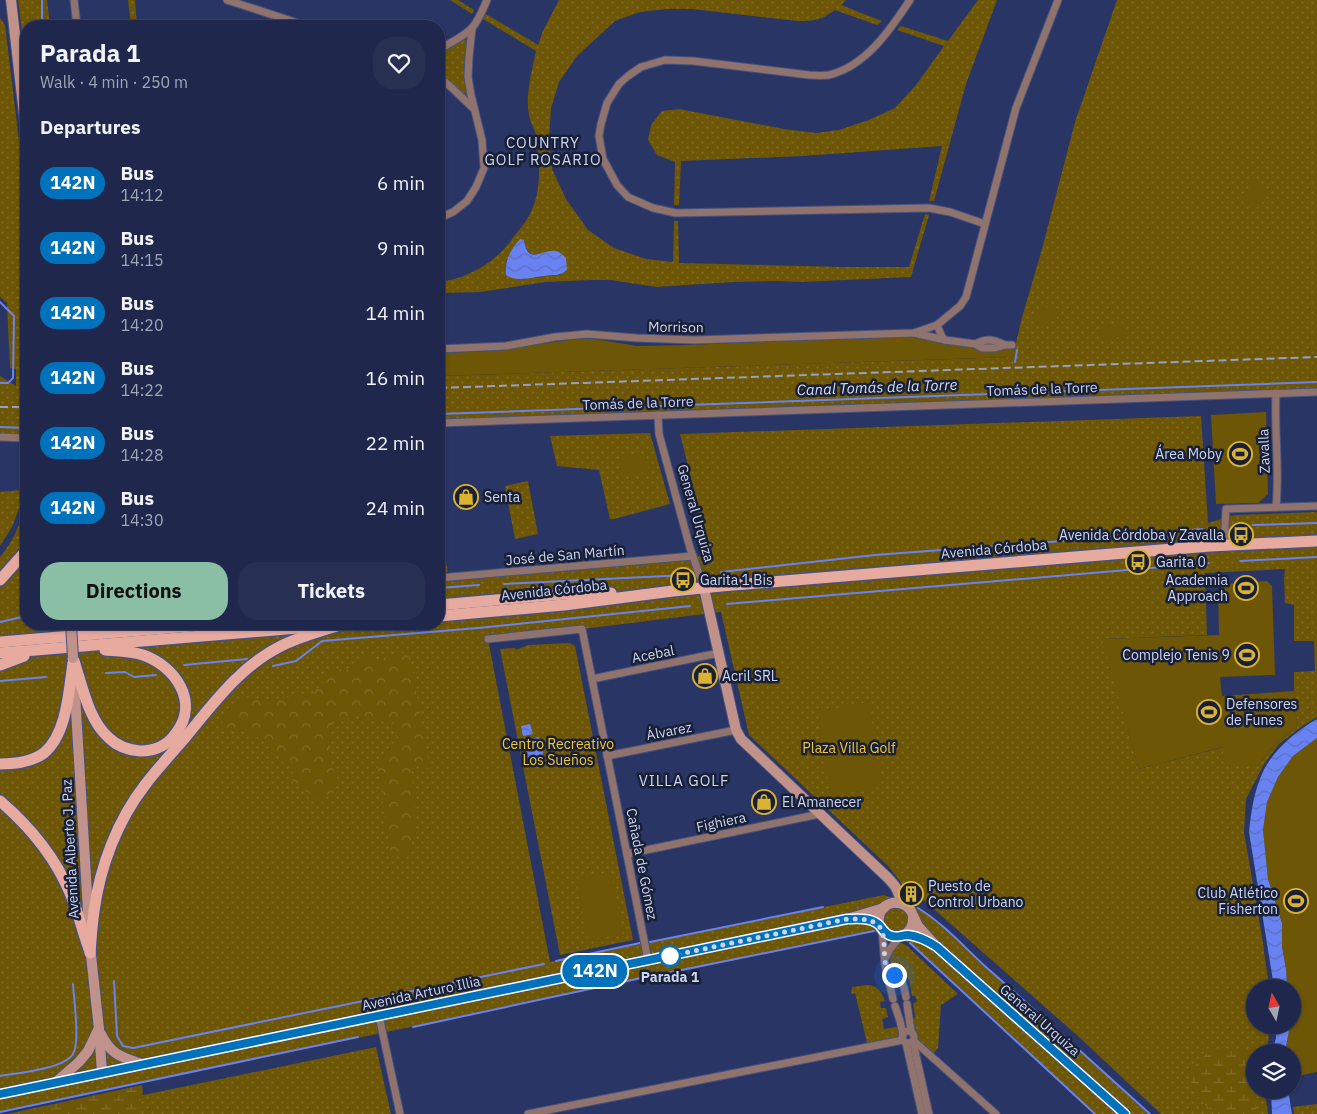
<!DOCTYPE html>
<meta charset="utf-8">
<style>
:root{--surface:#1f284c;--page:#273053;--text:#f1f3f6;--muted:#a1a6b5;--line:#3c4464;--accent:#8abfa5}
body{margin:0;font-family:"IBM Plex Sans",sans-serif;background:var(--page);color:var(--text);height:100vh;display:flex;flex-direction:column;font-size:19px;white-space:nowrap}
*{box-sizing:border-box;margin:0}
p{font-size:16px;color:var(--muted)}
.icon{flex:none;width:28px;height:28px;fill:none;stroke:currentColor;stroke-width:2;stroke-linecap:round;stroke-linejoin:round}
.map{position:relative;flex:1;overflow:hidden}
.details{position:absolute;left:20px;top:20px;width:425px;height:610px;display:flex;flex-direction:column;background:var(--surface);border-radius:20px;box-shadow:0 1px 4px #0004,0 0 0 1px var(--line)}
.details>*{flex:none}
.badge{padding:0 10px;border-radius:16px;font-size:18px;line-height:32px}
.needle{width:32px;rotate:351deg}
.buttons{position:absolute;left:1246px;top:979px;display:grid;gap:10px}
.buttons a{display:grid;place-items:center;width:55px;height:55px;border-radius:50%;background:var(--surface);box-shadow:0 1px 4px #0004,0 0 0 1px var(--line);font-size:25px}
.you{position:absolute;width:25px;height:25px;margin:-12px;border:4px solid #fff;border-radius:50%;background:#1a73e8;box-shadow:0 0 0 8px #1a73e833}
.map>.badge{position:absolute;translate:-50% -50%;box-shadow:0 0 0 2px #fff}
h2{padding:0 20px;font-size:19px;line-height:45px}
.round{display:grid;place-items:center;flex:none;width:52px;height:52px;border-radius:20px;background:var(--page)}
.overview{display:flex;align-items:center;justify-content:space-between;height:85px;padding:0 20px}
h1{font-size:24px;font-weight:800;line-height:38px}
.action{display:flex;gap:10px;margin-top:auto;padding:10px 20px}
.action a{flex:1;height:58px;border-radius:20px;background:var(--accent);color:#111;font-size:20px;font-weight:800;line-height:58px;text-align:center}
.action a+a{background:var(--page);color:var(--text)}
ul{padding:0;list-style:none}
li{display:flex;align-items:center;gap:15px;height:65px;padding:0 20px}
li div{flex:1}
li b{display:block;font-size:19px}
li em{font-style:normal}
li .badge{min-width:55px;font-weight:700;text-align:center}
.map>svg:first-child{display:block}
</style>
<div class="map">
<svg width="1317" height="1114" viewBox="0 0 1317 1114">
<defs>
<pattern id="green-dots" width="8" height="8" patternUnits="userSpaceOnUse" patternTransform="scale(1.25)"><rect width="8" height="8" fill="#6d5605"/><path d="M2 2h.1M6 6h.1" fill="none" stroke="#806d2a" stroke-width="1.8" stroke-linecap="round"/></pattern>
<pattern id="forest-crowns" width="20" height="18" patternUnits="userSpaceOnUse" patternTransform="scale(1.25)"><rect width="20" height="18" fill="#6d5605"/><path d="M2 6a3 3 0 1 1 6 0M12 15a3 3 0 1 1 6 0" fill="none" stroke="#806d2a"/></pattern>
<pattern id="wetland-marsh" width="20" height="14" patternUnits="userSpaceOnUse" patternTransform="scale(1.25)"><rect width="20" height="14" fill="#6d5605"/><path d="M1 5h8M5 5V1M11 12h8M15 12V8" fill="none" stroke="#806d2a"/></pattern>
<pattern id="water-waves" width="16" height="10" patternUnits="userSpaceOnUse" patternTransform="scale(1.25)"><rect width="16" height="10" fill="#6883f1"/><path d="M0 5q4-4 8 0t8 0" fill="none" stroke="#5b6fbf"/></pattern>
</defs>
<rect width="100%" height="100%" fill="#293565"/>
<g fill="url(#green-dots)" fill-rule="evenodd">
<polygon points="18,0 47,0 50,26 26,26 26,63"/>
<polygon points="128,0 135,0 137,26 131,26"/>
<polygon points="450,0 458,0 474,10 472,14"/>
<path d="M 559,0 L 846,0 L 841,5 L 882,21 L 877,25 L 835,10 C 822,20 814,21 798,21 L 692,9 L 667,9 L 640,12 L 615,21 L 577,56 L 559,82 L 551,108 L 549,140 L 552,169 L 566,199 L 588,230 L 614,248 L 646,259 L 673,262 L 674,221 L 678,221 L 679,263 L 842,267 L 909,267 L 925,214 L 929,215 L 911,277 L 802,282 L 779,281 L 733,282 L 656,287 L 611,280 L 591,280 L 545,282 L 480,292 L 439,293 L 439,282 C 466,279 493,264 510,242 C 516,233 525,224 530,214 C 542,191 540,161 536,136 C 535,129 530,122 529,115 C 525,94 532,71 536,51 L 483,19 L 486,14 L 538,45 L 543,31 ZM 524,240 C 526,252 532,258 544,253 L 561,275 L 545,276 L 536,278 L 505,270 L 507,259 Z"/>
<polygon points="978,0 997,0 966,84 934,201 929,201 942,146 803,156 681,161 679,205 674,205 675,162 657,155 648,140 651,125 662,111 679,109 784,129 816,133 839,130 869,120 895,108 916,85 944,46 897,30 901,26 948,41"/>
<polygon points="1117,0 1317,0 1317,392 439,423 439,376 1013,357 1021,321 1042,249 1075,122"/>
<polygon points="0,18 5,25 26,198 26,438 0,437 0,376 16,386 16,369 10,368 7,303 0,297"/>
<path d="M 464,38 L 467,41 C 465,60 465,77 468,96 L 466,97 L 439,73 L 439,52 L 450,47 Z"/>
<path d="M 1201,416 L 1208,523 L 1235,515 L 1317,512 L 1317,717 L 1301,727 L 1279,744 L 1264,764 L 1246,799 L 1244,832 L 1262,937 L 1269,987 L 1255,988 L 1255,1025 L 1270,1025 L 1267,1052 L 1255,1052 L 1255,1090 L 1265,1090 L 1268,1114 L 1161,1114 L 1079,1037 L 919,896 L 912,885 L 906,889 L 889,867 L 749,735 L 721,612 L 582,629 L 488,639 L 550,962 L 884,895 L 918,908 L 930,915 L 979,960 L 1063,1034 L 1150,1114 L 1095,1114 L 910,943 L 874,931 L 0,1112 L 0,557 C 13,542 20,524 26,505 L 26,624 L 439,624 L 439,578 L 693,556 L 711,557 L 680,434 ZM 1285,569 L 1284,579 L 1285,603 L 1294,605 L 1294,641 L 1314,641 L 1315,671 L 1294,672 L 1294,696 L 1297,727 L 1277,742 L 1257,766 L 1224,747 L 1139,769 L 1103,639 L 1207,635 L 1205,573 Z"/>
<polygon points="650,433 670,504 614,519 610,519 599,470 557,466 550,436"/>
<polygon points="528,481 538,534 515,539 505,486"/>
<polygon points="21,490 19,509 12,527 0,546 0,492"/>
<polygon points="443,545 448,572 439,573 439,546"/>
<polygon points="570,643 575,646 633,940 560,955 500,649 515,648 516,650 528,645"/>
<path d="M 901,943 L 906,945 L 958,994 L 941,1005 L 938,1048 L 933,1054 L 919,1042 L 917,1031 L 912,1026 L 912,1023 L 915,1017 L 913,1003 L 917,1002 L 915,996 L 912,996 C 910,987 911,974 900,971 C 898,970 895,970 892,969 C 888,958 891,948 901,943 Z"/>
<path d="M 867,985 C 877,985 882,992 885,1001 L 880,1002 L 881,1008 L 886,1008 L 888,1017 L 882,1019 L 884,1029 L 897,1027 L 900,1031 L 897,1037 L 867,1043 L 855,993 L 851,994 L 852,987 Z"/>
<polygon points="376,1047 391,1114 51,1114"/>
<polygon points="1317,1104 1317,1114 1294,1114 1293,1107"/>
</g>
<polygon fill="url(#forest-crowns)" points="409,651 430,769 411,764 415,806 414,837 408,853 391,857 377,763 396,747 395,723 355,716 332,722 329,762 337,776 334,794 320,800 293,783 292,761 272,753 266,743 244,728 215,732 243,697 268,701 314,693 333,669 348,670 367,656 376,660"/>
<g fill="url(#wetland-marsh)">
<polygon points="1224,1049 1246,1051 1249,1056 1251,1078 1257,1114 1215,1114 1197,1097 1192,1087 1191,1076 1194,1066 1207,1053"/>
<polygon points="142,1085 143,1093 136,1114 7,1114"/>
</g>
<g fill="#6d5605">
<path d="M 1253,179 L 1260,181 L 1265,187 C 1265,198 1263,207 1251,209 L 1246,205 L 1245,195 Z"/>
<path d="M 1049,307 C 1055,308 1057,309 1059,315 C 1055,319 1050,317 1046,320 C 1043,324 1044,325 1038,326 C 1032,316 1039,308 1049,307 Z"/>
<path d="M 1106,324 L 1123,326 L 1124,333 C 1118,338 1111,339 1103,340 L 1099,336 L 1098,331 L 1101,326 Z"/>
<polygon points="916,335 984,350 1008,347 1015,348 1013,357 439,376 439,353 490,351 577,339 595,339 637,346 688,345"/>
<polygon points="1266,412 1268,494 1258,503 1216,504 1211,415"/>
<polygon points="646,455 649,472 622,474 619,457"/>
<polygon points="1267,581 1272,586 1275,675 1220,677 1222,696 1294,691 1297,727 1277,742 1257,766 1225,764 1223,747 1139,769 1102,639 1219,635 1218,591 1225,584"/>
<polygon points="869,702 881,787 830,796 818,711"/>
<polygon points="1317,738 1317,1072 1293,1077 1292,1052 1285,1052 1290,1025 1292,1025 1292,988 1287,987 1286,969 1282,947 1282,923 1268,879 1263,830 1267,802 1278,777 1293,756"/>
<polygon points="611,872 623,933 588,940 576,879"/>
</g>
<g fill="url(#water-waves)">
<path d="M 520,239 L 524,240 C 528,266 542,249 556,251 C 560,252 563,255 566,258 L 567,270 C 558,277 555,274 545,276 C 531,277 519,283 506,275 C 504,261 511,249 520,239 Z"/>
<path d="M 1317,719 L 1317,738 L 1293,756 L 1278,777 L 1267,802 L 1263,830 L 1268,879 L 1282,923 L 1282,947 L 1286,969 L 1287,987 L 1274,987 L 1249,832 C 1251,812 1254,792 1262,774 C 1271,752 1297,730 1317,719 Z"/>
<polygon points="530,724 533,734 523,736 521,726"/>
<polygon points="539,737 545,762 530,766 524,741"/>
<polygon points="1276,1025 1290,1025 1285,1052 1272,1052 1276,1038"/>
<polygon points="1271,1090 1288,1090 1292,1114 1272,1114"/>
</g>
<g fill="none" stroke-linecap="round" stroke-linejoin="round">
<g stroke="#6883f1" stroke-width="2">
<polyline points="42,0 42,26"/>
<polyline points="0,302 14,316 13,378 8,383 0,383"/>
<polyline points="1015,362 1017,350"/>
<polyline points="439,414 1317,382"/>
<polyline points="0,427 26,428"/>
<polyline points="1253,525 1317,523"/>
<polyline points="1240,561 1317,557"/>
<polyline points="721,572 875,555 1062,541 1202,529"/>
<polyline points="504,584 686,575"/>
<polyline points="439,588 479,585"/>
<polyline points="727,604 1209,563"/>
<polyline points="0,622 26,616"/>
<polyline points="184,665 247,659"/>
<polyline points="273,666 296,661 322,641 478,628 690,606"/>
<polyline points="106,673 125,672 134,677 156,675"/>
<polyline points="0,681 46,677"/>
<path d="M 918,908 C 944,924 965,948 987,968 C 1042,1016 1096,1065 1150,1114"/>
<polyline points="650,942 823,907"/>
<polyline points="910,943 1095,1114"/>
<polyline points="556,961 640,943"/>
<polyline points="662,974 874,931"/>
<polyline points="114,981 117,1036 123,1046 133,1048 544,964"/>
<polyline points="413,1027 641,978"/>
<path d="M 0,1076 C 17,1073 64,1069 73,1054 C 80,1043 74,999 73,984"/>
<polyline points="0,1112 358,1037"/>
</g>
<defs>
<g id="street">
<polyline points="74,0 77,26"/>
<polyline points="227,0 307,26"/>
<path d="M 910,0 C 890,30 866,66 829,75 C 822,76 815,75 809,75 L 693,61 L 665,60 L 641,67 L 628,76 L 619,84 L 607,103 L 601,124 L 599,136 L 603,159 L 617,185 L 628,197 L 653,208 L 676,213 L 929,208 L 950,212 L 985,224"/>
<path d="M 439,49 C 449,44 464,36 472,28 C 479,20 483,9 487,0"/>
<polyline points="439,77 452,88 474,109"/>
<polyline points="439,218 453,212 467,201 476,187 484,168 482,140 471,95 468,77 469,57 472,28"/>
<polyline points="937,325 942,337 945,340"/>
<polyline points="914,333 945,340 975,344 982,348 995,348 1005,345 1012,345"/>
<path d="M 975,344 C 987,338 993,339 1005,345"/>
<polyline points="439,349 506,346 555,337 587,334 637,338 694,340 914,333 937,325 960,306 966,297 1016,108 1058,0"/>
<path d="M 1276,393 C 1274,431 1280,469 1276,507"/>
<polyline points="658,415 659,434 690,548 704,588"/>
<polyline points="439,423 1317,392"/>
<polyline points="0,437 26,438"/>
<polyline points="1224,545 1226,509 1317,506"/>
<polyline points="439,578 693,556"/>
<polyline points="488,639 582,629 648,960"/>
<polyline points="592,679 719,653"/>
<polyline points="607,756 736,730"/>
<polyline points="627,854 820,814"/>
<polyline points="882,930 885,965 893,999"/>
<polyline points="886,957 890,949 900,937"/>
<path d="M 887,973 C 903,976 903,982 906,997"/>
<polyline points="907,1004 911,1031"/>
<polyline points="895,1006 900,1021 903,1035"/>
<polyline points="379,1016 400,1114"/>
<circle cx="908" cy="1037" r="6"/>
<polyline points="914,1041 996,1114"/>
<polyline points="913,1042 929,1114"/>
<polyline points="906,1043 922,1114"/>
<polyline points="528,1114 903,1040"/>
</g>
<g id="secondary">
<polyline points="11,0 26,132"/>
<polyline points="704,588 736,730 741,739 888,878 895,886 901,899 911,911 918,926 937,947 1125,1114"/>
<polyline points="74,677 89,927"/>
<path d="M 908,907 C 902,903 896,901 889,904 C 884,906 880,911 879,917 C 875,941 914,945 913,917"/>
<polyline points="90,946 99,1029 102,1073"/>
<path d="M 101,1034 C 111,1055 121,1057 142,1064"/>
<polyline points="56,1082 79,1062 88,1051 98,1030"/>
<polyline points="0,1094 847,919 884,908"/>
</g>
<g id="primary">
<polyline points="0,580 26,551"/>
<polyline points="439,605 564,594 611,593"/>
<polyline points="439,616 564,605 673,591 721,586 1210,546 1317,541"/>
<polyline points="0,642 215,624"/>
<polyline points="0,653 321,626"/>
<path d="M 73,658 C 82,684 88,720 109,738 C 117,746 128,750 140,751 C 155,751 168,745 176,733 C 200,702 175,666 143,655 C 131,651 118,651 105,650"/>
<polyline points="0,665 24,656"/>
<path d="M 0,764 C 15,764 32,762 44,753 C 67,734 69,690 73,663"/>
<path d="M 0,801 C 29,826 55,857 70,893 C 78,911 82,930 89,949"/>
<path d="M 90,953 C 91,939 92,925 94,911 C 100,867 117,821 145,785 C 157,769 171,754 184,739 C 213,704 241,665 283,645 C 302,636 323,630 344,624"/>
</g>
</defs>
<use href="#street" stroke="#46527f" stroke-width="9"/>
<use href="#secondary" stroke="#46527f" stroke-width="12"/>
<use href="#primary" stroke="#46527f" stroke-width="14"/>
<use href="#street" stroke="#90736d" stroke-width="7"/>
<use href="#secondary" stroke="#c1928a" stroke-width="10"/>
<use href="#primary" stroke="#e6aa9f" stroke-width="11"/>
<g stroke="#97a1c5" stroke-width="2" stroke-dasharray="8 4" stroke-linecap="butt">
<polyline points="439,388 1317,357"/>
<polyline points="0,407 26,407"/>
</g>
<defs>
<polyline id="secondary-bridge" points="71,624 73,658"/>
</defs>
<use href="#secondary-bridge" stroke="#46527f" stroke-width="12" stroke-linecap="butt"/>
<use href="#secondary-bridge" stroke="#c1928a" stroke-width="10"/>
</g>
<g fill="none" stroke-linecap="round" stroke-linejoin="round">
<defs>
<path id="line" d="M 0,1094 L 847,919 C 858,919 872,917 880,926 C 884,931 886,935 892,936 C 898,938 902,935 908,935 C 918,936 928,941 937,947 L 1125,1114"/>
</defs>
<use href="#line" stroke="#fff" stroke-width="11"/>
<use href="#line" stroke="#0072bc" stroke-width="8"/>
<path stroke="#cbd5f3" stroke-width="5" stroke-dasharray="0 9" d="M 670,956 L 847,919 C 896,917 879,939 887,973 L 894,975"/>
</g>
<defs>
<symbol id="stadium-ring" viewBox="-11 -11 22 22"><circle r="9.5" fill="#191f35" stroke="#dab333" stroke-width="1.5"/><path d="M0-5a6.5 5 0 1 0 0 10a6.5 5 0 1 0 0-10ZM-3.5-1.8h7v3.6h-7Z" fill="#dab333"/></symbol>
<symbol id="shop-ring" viewBox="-11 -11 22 22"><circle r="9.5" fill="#191f35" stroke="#dab333" stroke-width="1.5"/><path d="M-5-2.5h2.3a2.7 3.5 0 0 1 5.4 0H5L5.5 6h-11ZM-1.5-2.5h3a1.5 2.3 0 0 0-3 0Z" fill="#dab333"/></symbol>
<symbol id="bus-ring" viewBox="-11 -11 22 22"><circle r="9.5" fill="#191f35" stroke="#dab333" stroke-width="1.5"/><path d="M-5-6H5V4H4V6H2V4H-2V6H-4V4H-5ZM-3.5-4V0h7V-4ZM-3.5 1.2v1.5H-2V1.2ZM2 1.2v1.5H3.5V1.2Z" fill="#dab333"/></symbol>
<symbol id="building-ring" viewBox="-11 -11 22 22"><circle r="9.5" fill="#191f35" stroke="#dab333" stroke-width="1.5"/><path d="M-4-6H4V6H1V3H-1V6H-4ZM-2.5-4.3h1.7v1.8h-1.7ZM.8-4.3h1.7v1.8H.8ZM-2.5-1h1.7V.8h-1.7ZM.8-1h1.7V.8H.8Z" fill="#dab333"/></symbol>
</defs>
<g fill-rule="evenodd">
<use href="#stadium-ring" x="1226" y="440" width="28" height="28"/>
<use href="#shop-ring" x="452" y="483" width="28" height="28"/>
<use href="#bus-ring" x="1227" y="521" width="28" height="28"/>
<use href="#bus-ring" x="1124" y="548" width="28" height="28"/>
<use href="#bus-ring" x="669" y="566" width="28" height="28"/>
<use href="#stadium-ring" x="1232" y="574" width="28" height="28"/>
<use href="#stadium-ring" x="1233" y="641" width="28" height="28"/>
<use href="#shop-ring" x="691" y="662" width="28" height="28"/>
<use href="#stadium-ring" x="1195" y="698" width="28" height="28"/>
<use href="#shop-ring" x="750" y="788" width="28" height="28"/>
<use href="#building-ring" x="897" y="880" width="28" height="28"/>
<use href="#stadium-ring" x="1282" y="887" width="28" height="28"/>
</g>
<circle fill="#fff" stroke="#0072bc" stroke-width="2.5" cx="670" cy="956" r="10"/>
<g text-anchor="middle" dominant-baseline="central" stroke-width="5" stroke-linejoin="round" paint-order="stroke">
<g font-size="14" fill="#cbd5f3" stroke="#191f35">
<text transform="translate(676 327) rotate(1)">Morrison</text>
<text transform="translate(1042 389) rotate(-2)">Tomás de la Torre</text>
<text transform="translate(638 403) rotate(-2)">Tomás de la Torre</text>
<text transform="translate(1264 451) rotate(-92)">Zavalla</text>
<text transform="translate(696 513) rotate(74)">General Urquiza</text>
<text transform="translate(994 549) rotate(-5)">Avenida Córdoba</text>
<text transform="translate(565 555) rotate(-5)">José de San Martín</text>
<text transform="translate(554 590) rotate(-6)">Avenida Córdoba</text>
<text transform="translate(653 654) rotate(-11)">Acebal</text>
<text transform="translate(669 731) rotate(-11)">Álvarez</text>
<text transform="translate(721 822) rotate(-12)">Fighiera</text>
<text transform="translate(70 849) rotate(-93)">Avenida Alberto J. Paz</text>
<text transform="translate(642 864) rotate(79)">Cañada de Gómez</text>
<text transform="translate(421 993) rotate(-12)">Avenida Arturo Illia</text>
<text transform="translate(1040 1020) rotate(41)">General Urquiza</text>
</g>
<g font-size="14" fill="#cbd5f3" stroke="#191f35" text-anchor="start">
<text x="1222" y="454" text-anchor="end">Área Moby</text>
<text x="484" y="497">Senta</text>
<text x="1224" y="535" text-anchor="end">Avenida Córdoba y Zavalla</text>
<text x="1156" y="562">Garita 0</text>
<text x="700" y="580">Garita 1 Bis</text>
<text x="1228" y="580" text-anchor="end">Academia<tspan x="1228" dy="16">Approach</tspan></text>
<text x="1230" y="655" text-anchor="end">Complejo Tenis 9</text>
<text x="722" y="676">Acril SRL</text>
<text x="1226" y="704">Defensores<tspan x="1226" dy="16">de Funes</tspan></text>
<text x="782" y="802">El Amanecer</text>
<text x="928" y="886">Puesto de<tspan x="928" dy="16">Control Urbano</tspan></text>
<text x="1278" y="893" text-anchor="end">Club Atlético<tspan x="1278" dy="16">Fisherton</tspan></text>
</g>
<g font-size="14" fill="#f2c635" stroke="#191f35">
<text x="558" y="744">Centro Recreativo<tspan x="558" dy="16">Los Sueños</tspan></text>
<text x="849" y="748">Plaza Villa Golf</text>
</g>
<g font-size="14" font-weight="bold" fill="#cbd5f3" stroke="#191f35">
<text x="670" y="977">Parada 1</text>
</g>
<g font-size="15" letter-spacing="1" fill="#cbd5f3" stroke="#191f35">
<text x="543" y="142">COUNTRY<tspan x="543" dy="17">GOLF ROSARIO</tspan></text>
<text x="684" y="780">VILLA GOLF</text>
</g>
<g font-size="15" font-style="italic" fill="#d5dffb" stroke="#191f35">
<text transform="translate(877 387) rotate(-2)">Canal Tomás de la Torre</text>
</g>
</g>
</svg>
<div class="buttons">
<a><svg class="needle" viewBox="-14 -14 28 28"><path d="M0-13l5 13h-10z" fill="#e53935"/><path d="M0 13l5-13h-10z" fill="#a1a6b5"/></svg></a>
<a><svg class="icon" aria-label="layers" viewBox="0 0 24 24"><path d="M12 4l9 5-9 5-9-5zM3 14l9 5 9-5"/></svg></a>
</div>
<div class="you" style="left:894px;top:975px"></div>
<b class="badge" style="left:595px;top:971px;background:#0072bc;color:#fff">142N</b>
<section class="details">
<div class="overview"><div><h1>Parada 1</h1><p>Walk · 4 min · 250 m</p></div><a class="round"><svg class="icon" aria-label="heart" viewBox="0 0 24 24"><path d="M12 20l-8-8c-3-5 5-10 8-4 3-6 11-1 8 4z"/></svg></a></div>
<h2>Departures</h2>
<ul>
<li><span class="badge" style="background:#0072bc;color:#fff">142N</span><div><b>Bus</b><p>14:12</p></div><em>6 min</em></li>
<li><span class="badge" style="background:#0072bc;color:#fff">142N</span><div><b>Bus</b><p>14:15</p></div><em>9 min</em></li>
<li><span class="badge" style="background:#0072bc;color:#fff">142N</span><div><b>Bus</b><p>14:20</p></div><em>14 min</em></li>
<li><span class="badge" style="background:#0072bc;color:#fff">142N</span><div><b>Bus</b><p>14:22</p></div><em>16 min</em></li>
<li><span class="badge" style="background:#0072bc;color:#fff">142N</span><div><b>Bus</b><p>14:28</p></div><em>22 min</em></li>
<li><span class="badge" style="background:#0072bc;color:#fff">142N</span><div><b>Bus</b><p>14:30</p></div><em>24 min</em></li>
</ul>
<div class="action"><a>Directions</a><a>Tickets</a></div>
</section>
</div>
